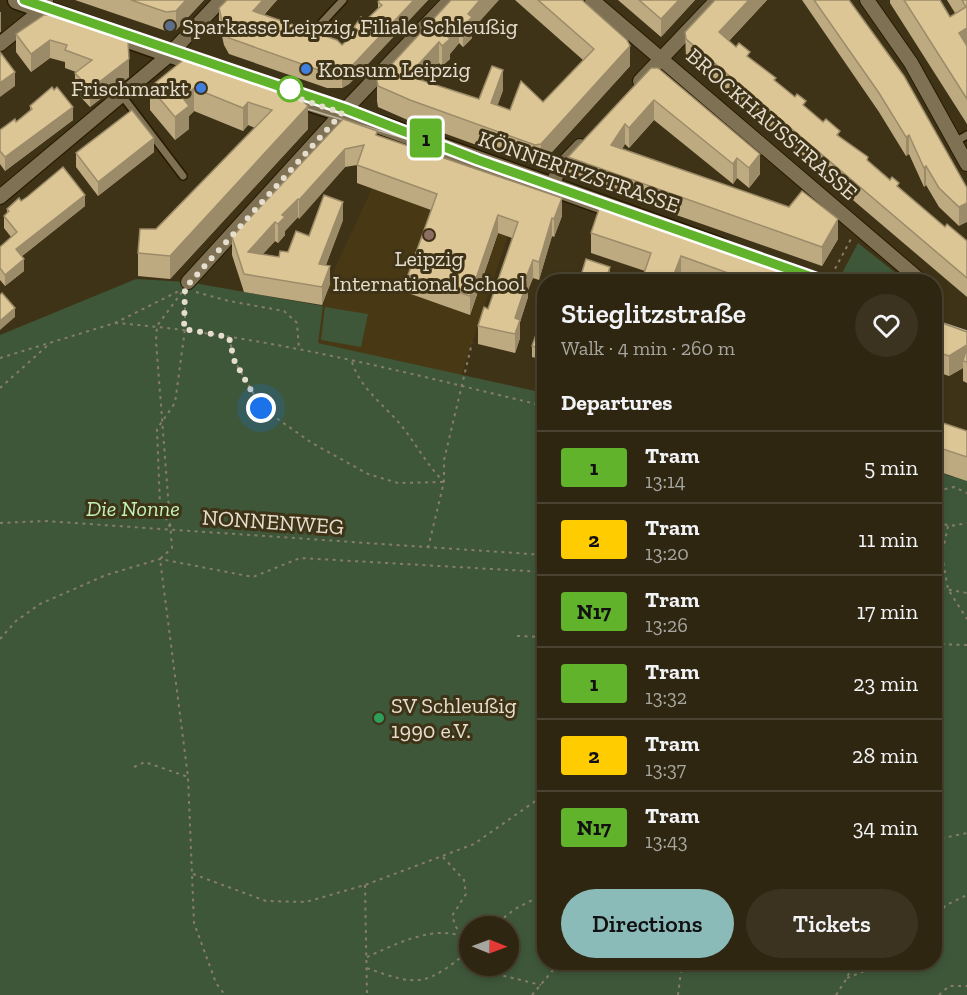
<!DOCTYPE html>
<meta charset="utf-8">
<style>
:root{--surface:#2f2611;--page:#3b321f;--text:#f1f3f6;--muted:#a7a59f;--line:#4a4331;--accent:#8bbbb9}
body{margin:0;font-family:"Zilla Slab",serif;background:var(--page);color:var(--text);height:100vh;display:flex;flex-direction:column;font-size:22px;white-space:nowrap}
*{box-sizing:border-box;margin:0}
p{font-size:20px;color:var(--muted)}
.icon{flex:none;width:33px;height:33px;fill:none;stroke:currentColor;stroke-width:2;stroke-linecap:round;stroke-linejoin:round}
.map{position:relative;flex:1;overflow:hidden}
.drawer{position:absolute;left:537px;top:274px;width:405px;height:696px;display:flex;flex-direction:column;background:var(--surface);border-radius:24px;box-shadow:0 3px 9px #0003,0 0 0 2px var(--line)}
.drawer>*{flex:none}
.badge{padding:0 12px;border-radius:4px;font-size:21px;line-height:39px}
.needle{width:39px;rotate:91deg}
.tools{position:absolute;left:459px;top:916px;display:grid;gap:12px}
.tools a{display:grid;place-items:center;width:60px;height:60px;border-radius:50%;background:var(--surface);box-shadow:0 3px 9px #0003,0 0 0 2px var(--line);font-size:30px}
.you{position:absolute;width:30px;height:30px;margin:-15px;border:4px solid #fff;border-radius:50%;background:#1a73e8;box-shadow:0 0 0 9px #1a73e833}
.map>.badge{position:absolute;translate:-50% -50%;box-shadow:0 0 0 3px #fff}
h2{padding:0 24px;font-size:22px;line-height:54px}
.round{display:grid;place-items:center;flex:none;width:63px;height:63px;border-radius:32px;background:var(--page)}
.headline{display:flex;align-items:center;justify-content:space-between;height:102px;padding:0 24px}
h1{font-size:28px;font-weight:600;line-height:45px}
.button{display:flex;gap:12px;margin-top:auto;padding:12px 24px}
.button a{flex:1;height:69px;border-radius:36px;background:var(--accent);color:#111;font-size:24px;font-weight:600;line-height:69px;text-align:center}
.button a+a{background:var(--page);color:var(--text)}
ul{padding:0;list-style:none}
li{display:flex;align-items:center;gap:18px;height:72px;padding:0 24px;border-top:2px solid var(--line)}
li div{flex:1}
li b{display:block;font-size:22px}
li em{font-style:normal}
li .badge{min-width:66px;font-weight:700;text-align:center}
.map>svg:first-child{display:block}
</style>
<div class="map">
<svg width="967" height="995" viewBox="0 0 967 995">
<rect width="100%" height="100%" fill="#3f3317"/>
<polygon fill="#483814" points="383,155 520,200 461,376 317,343 323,306 334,270 369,195"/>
<g fill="#3e5739" fill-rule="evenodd">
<polygon points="858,243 901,277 899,282 850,282 839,279"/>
<path d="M 136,279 L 188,282 L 323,306 L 318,343 L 544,393 L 544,963 L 934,963 L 935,471 L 953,477 L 967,450 L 967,995 L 0,995 L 0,335 ZM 470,927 L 508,927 L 508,966 L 470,966 Z"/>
<polygon points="325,307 368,314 361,347 321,340"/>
</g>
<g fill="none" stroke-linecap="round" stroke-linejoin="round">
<defs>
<g id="lane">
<polyline points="330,42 317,28 343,0"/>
<polyline points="123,97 183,176"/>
<polyline points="955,142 967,135"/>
</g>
<g id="street">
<polyline points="592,0 922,282"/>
<polyline points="867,0 911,63 967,164"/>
<polyline points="0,44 41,11 46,0"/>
<polyline points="640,81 717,0"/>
<polyline points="551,188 560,167 580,146"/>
<polyline points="0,197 167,57 221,0"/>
<polyline points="188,282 342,113 450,0"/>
</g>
<g id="secondary">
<polyline points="17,0 208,67"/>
<polyline points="279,92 380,125 720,247"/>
</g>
</defs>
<use href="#lane" stroke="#261a00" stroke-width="10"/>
<use href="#street" stroke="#261a00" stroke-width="16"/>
<use href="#secondary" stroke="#261a00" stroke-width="21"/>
<g stroke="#867d66" stroke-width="2" stroke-dasharray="3 4.5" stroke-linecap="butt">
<polyline points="828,282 852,237"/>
<polyline points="182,292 157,326 156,341 172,548 160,559 188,777 194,923 216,983 225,995"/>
<polyline points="196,292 229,301 284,311 297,323 299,349"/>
<path d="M 115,323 C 260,334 404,372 544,406"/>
<polyline points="229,337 234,360 262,408 312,443 368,474 398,483 444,482"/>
<polyline points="0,358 115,323 179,291"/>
<path d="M 352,362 C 360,388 384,405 401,425 C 416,444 427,465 444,482"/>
<polyline points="0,388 48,345"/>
<polyline points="934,499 941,490 954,487 967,493"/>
<path d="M 934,514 C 943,529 953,526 967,523"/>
<polyline points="0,523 44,521 544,555"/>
<polyline points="948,526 942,555 948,589 967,619"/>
<polyline points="170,527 160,506 157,429 175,403 185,329 185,292"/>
<polyline points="428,548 444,482 444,460 472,343"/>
<polyline points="934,587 967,593"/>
<polyline points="517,636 544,637"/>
<polyline points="0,639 16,621 40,604 106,575 160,559 253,577 300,558 544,572"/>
<polyline points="934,644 967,645"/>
<polyline points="134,767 145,762 188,777"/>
<polyline points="934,840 967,833"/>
<polyline points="443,857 464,880 466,894 452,916 456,927 464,937"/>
<polyline points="193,874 266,901 306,902 365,885 474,844 544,795"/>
<polyline points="365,885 367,995"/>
<polyline points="934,920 946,905 967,895"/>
<polyline points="492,927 515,909 544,894"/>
<path d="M 367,957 C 394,945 441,920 470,941"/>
<polyline points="722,963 740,968 751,963"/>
<polyline points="485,966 488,972 541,985"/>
<path d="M 367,968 C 419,987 426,986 470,950"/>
<polyline points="847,978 885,963"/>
<polyline points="532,995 559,963"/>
<polyline points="678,995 682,963"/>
<polyline points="836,995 847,978 853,963"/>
<polyline points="939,995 949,986 967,986"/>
</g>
<use href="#lane" stroke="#7f7154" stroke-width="7"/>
<use href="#street" stroke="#7f7154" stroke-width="14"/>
<use href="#secondary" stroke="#7f7154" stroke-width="18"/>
<g stroke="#bfb7a4" stroke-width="1.5">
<polyline points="24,0 346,109 478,160 826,282"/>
<polyline points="291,104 403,138"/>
<polyline points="934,320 967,331"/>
</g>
</g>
<g fill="#beaa81">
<polygon points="75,0 204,0 176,30 166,31"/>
<polygon points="227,0 277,0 264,15 342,45 354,34 354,27 365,21 378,8 378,2 380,0 428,0 349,84 342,88 327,88 229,54 224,45 219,23 219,8"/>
<polygon points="451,0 472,30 472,38 463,47 459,43 450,54 450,59 442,66 439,63 422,81 479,99 503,90 497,106 510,110 543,102 583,60 515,0 582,0 630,66 541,164 535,166 410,121 378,107 377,101 377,80"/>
<polygon points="618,0 695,0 661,37"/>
<polygon points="715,0 767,0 729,41 945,227 967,241 967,297 686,58 685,32"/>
<polygon points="802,0 849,0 967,188 959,226 939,207 926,185 924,187 909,154 906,156 879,112"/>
<polygon points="890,0 940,0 950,17 955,13 947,0 967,0 967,124 890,3"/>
<polygon points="16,34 128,41 129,77 90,107 75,91 75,73 76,72 65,68 65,62 50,58 31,72 16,52"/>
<polygon points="187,57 308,129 170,279 138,276 138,253 156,229 255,128 248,125 243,131 194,111 189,116 189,129 175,140 150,110 150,87"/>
<polygon points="651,68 760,174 749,188 737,178 733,184 654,120 629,148 625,144 622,149 838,239 822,266 568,177 568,157"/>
<polygon points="30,106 73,120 5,171 0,164 0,130 16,122 30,111"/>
<polygon points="343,119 377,135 562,216 554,237 552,236 539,280 533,278 528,290 528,297 520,322 520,338 515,353 478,344 478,326 488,309 512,238 498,233 470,315 408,293 408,275 431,210 357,183 357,165 345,167 299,219 298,217 285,231 285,235 278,243 275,241 263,254 279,257 288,252 309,236 343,220 326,265 330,284 322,305 244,292 232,255 232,237"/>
<polygon points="154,152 98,196 76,167 76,153"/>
<polygon points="21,201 85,206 22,256 24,271 5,286 0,280 0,247 11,237 4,228 4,216 7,213 7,209"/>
<polygon points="591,233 696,242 823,282 696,282 681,277 679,282 641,282 645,271 591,253"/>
<polygon points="544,300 544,360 532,357 532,346 540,322 540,311"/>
<polygon points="934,320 967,332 967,383 963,381 963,368 949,376 943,374 943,371 934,368"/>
<polygon points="934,420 967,431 967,481 934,470"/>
</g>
<g fill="#9b8b69">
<polygon points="186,0 204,0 176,30 176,11"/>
<polygon points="263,0 277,0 253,26 253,11"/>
<polygon points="414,0 428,0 349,84 342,88 342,73"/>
<polygon points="480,0 499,0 472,30 472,38 463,47 463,27 468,14"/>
<polygon points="679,0 695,0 661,37 661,19"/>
<polygon points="749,0 767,0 719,51 719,32"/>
<rect x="0" y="12" width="1" height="20"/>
<polygon points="459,23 459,43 450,54 450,59 442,66 442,46 447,36"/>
<polygon points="967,28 967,53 959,33"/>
<polygon points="50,40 50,58 31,72 31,54"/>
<polygon points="439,42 439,63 408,97 408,76"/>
<polygon points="630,46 630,66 541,164 541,144"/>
<polygon points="129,59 129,77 90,107 90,89"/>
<polygon points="503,70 503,90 491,124 491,103"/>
<polygon points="15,72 15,86 0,97 0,83"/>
<polygon points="194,88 194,111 189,116 189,129 175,140 175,117 183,98"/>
<polygon points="654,100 654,120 629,148 629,128"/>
<polygon points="248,102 248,125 243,131 243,108"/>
<polygon points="308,106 308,129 170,279 170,256"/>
<polygon points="73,107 73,120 5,171 5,157"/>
<polygon points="625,124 625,144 611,165 611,145"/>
<polygon points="909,135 909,154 906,156 906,137"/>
<polygon points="154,138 154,152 98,196 98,182"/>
<polygon points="345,149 345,167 299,219 299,200"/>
<polygon points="760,154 760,174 749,188 749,168"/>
<polygon points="737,158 737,178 733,184 733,164"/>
<polygon points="926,166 926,185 924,187 924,168"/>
<polygon points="85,195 85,206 16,261 16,249"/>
<polygon points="562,198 562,216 554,237 554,219"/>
<polygon points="298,199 298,217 285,231 285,235 278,243 278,224 282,215"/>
<polygon points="343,202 343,220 319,282 319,264"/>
<polygon points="967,203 967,222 959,226 959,207"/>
<polygon points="498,215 498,233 470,315 470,296"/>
<polygon points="552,218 552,236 539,280 539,262"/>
<polygon points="838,219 838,239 822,266 822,247"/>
<polygon points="275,222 275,241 248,270 248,252"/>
<polygon points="681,256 681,277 679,282 671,282"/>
<polygon points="24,259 24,271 5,286 5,275"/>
<polygon points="533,260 533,278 528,290 528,297 520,322 520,338 515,353 515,318 526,278"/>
<polygon points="330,266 330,284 322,305 322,287"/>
<polygon points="610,267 610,278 609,282 605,282"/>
<polygon points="15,308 15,317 0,330 0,321"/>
<polygon points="967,345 967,362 963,361 963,368 949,376 949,356"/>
</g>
<g fill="#ddc696" stroke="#9b8b69" stroke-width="1.5">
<polygon points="131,0 186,0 176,11 166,12"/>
<polygon points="227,0 263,0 253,11 337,40 342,45 358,30 354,27 361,17 365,21 382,5 378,2 380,0 414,0 349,69 342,73 327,73 229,38 224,30 219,8"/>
<polygon points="451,0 480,0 468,14 472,17 463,27 459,23 447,36 450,39 442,46 439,42 408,76 479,99 492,66 503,70 491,103 510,110 521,81 543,102 594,49 538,0 582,0 627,40 630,46 541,144 535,145 410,100 378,86 377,80"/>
<polygon points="639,0 679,0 661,19"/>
<polygon points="715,0 749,0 719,32 736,47 739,43 750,52 747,56 776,78 774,80 795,97 797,94 806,101 803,105 823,122 826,119 840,131 837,135 868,157 867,160 890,180 892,177 899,183 897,186 945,227 947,224 967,241 967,278 686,39 685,32"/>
<polygon points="814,0 849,0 904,76 967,188 967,203 959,207 939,188 926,166 924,168 909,135 906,137 879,93"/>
<polygon points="904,0 940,0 950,17 966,7 962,0 967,0 967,28 959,33 967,46 967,99"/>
<polygon points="44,15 51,15 128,41 129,59 90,89 75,73 92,60 65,50 67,45 50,40 31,54 16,34"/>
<polygon points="0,52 15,72 0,83"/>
<polygon points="187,57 301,99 308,106 170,256 138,253 140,229 156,229 272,110 248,102 243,108 194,88 183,98 189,106 175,117 150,87"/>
<polygon points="651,68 658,68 760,154 749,168 737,158 733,164 654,100 629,128 625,124 611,145 789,207 802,191 838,219 822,247 568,157"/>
<polygon points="52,87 54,90 57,87 73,107 5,157 0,151 0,130 15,119 16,122 32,109 30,106"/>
<polygon points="132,110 154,138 98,182 76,153"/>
<polygon points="343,119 377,131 376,135 562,198 554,219 552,218 539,262 533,260 526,278 528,279 515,318 520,320 515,334 478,326 484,307 488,309 518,222 498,215 470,296 408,275 437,194 357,165 364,145 345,149 299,200 298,199 282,215 285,217 278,224 275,222 248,252 279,257 280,251 288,252 296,231 309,236 324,195 343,202 319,264 330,266 322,287 244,274 232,237"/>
<polygon points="63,167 85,195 16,249 24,259 5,275 0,268 0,247 17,232 4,216 9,211 7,209 19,198 21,201 27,197"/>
<polygon points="599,209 696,242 697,238 823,282 753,282 681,256 671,282 641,282 651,253 591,233"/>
<polygon points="586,259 610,267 605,282 579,282"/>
<polygon points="2,293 15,308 0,321 0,295"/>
<polygon points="544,300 544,349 532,346 544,312 540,311"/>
<polygon points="934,320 967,332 967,345 949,356 943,354 943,351 934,348"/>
<polygon points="967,348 967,362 963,361"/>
<polygon points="934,420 967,431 967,457 934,446"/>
</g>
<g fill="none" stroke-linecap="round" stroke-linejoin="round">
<defs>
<polyline id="line" points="24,0 346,109 478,160 826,282"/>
</defs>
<use href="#line" stroke="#fff" stroke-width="14"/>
<use href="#line" stroke="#62b32c" stroke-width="9"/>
<polyline stroke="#e5dece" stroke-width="6" stroke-dasharray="0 10.8" points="261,408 234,360 229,337 184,329 185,288 342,113 288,95 290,89"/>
</g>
<circle fill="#5c6f8a" stroke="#3f3317" stroke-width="2" cx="170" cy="26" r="6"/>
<g fill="#3f7fe0" stroke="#3f3317" stroke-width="2">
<circle cx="306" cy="69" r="6"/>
<circle cx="201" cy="88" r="6"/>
</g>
<circle fill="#fff" stroke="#62b32c" stroke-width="3" cx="290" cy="89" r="12"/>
<circle fill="#8d6e63" stroke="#3f3317" stroke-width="2" cx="429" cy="235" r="6"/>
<circle fill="#2e9e5b" stroke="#3f3317" stroke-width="2" cx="379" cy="718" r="6"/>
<g text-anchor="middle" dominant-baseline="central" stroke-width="6" stroke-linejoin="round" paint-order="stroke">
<g font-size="22" fill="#e5dece" stroke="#3f3317" text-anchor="start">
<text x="182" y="26">Sparkasse Leipzig, Filiale Schleußig</text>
<text x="318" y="69">Konsum Leipzig</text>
<text x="189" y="88" text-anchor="end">Frischmarkt</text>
<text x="429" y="258" text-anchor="middle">Leipzig<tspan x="429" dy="25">International School</tspan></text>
<text x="391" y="705">SV Schleußig<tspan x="391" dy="25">1990 e.V.</tspan></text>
</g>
<g font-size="22" fill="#e5dece" stroke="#3f3317">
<text transform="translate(772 124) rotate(41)">BROCKHAUSSTRASSE</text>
<text transform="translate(579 172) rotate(19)">KÖNNERITZSTRASSE</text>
<text transform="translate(273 522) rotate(4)">NONNENWEG</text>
</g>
<g font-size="22" font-style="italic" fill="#c0f4b6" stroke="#3f3317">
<text x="133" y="508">Die Nonne</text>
</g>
</g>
</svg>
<div class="tools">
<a><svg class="needle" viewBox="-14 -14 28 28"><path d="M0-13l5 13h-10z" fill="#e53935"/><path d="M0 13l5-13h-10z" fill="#a7a59f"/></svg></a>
</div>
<div class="you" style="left:261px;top:408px"></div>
<b class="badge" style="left:426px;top:138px;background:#62b32c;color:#111">1</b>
<section class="drawer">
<div class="headline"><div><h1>Stieglitzstraße</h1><p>Walk · 4 min · 260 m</p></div><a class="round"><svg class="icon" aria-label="heart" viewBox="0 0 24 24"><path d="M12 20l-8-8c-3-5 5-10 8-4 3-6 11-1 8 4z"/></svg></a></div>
<h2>Departures</h2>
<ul>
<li><span class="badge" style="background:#62b32c;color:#111">1</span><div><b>Tram</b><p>13:14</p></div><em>5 min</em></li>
<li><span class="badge" style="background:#fc0;color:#111">2</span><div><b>Tram</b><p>13:20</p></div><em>11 min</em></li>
<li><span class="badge" style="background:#62b32c;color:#111">N17</span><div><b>Tram</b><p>13:26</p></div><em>17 min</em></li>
<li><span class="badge" style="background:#62b32c;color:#111">1</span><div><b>Tram</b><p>13:32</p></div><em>23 min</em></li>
<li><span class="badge" style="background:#fc0;color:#111">2</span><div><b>Tram</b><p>13:37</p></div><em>28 min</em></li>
<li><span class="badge" style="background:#62b32c;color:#111">N17</span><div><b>Tram</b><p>13:43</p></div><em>34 min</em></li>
</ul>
<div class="button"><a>Directions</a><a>Tickets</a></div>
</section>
</div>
